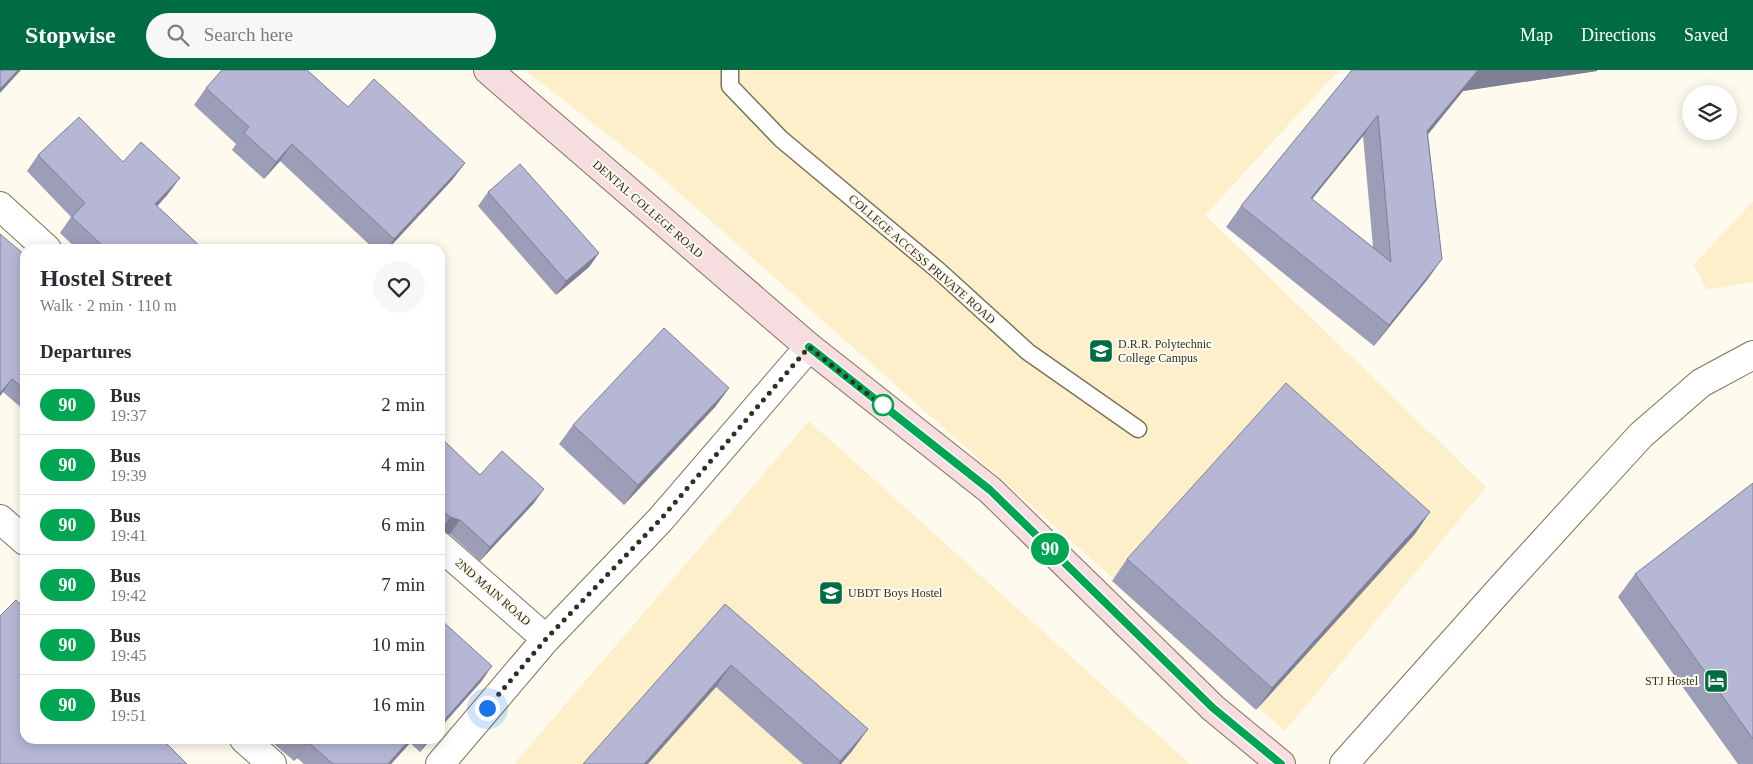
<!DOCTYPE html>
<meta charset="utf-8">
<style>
:root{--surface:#fff;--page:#f7f7f7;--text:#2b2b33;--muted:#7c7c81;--line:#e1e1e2;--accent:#006c44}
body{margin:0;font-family:Georgia,serif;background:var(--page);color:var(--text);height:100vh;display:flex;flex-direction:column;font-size:19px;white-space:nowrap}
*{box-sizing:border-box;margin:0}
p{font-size:16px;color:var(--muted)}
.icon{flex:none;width:28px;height:28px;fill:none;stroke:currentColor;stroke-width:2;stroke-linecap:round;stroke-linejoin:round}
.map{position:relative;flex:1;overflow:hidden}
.panel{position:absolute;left:20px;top:174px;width:425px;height:500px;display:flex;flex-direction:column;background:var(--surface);border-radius:15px;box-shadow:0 2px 12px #0003}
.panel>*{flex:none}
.badge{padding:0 10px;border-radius:16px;font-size:18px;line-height:32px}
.controls{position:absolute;left:1682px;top:15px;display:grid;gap:10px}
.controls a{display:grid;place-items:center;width:55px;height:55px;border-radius:50%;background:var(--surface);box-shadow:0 2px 12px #0003;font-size:25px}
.you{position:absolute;width:25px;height:25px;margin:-12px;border:4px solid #fff;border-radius:50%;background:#1a73e8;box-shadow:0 0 0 8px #1a73e833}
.map>.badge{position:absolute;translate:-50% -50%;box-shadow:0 0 0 2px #fff}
h2{padding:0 20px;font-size:19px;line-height:45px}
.round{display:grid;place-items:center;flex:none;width:52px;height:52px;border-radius:26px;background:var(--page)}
.summary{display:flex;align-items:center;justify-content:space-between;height:85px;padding:0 20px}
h1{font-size:24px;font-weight:800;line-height:38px}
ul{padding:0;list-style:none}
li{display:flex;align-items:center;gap:15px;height:60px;padding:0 20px;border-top:1px solid var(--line)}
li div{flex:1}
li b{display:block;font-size:19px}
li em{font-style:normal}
li .badge{min-width:55px;font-weight:700;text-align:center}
header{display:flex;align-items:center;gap:30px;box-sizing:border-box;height:70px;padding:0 25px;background:var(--accent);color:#fff}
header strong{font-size:24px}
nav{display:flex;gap:28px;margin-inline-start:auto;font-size:18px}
.search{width:350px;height:45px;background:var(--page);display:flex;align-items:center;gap:12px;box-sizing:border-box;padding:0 18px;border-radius:28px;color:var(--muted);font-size:19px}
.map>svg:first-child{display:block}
</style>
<header>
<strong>Stopwise</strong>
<div class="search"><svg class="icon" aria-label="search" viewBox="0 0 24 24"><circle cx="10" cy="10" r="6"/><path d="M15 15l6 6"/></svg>Search here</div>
<nav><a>Map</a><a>Directions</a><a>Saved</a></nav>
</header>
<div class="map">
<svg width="1753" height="694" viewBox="0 0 1753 694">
<rect width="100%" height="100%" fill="#fefaee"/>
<g fill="#fcefc9">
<polygon points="525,0 1339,0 1205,145 1486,417 1285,661 658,104"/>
<polygon points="1753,131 1753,212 1707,220 1694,195"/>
<polygon points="809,351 1190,694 514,694"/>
</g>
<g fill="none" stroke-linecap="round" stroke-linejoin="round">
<defs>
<polyline id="lane" points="730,0 730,16 781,69 939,201 1028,282 1138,359"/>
<g id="street">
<polyline points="0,136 47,179"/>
<polyline points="0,449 25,471"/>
<polyline points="440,476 546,569"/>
<polyline points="244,669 272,694"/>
<polyline points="440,694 546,569 660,450 809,277"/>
<polyline points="1344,694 1503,516 1641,365 1701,313 1753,285"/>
</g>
<polyline id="secondary" points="488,0 809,277 990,420 1213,638 1281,694"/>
</defs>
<use href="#lane" stroke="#7c7257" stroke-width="19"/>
<use href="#street" stroke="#7c7257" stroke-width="30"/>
<use href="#secondary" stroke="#7c7257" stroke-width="30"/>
<use href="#lane" stroke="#fff" stroke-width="16"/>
<use href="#street" stroke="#fff" stroke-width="28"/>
<use href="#secondary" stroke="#f6dddf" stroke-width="28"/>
</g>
<g fill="#9c9db7" fill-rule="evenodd">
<path d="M 1352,0 L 1597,0 L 1597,1 L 1463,21 L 1428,64 L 1442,189 L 1427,210 L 1374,276 L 1226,157 L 1241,136 ZM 1363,66 L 1373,177 L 1312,129 Z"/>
<polygon points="206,18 348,37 465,93 452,110 388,179 374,179 280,91 264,109 232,80 236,74 194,35"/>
<polygon points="38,85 123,92 168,124 157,136 203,179 77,179 60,163 71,147 27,101"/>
<polygon points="488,122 599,183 589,197 556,225 478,136"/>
<polygon points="0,164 25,190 22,194 25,196 25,341 3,322 0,326"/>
<polygon points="729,318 715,337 624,435 559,374 573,355"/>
<polygon points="440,367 480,405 534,433 480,491 450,464 440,461"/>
<polygon points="1753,413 1753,694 1738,694 1618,527 1635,504"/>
<polygon points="1415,464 1256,640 1112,511 1127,489"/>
<polygon points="725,534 868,659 852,681 841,694 803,694 716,617"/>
<polygon points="268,669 431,669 420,682 410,673 391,694 304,694 297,688 294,691"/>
</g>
<g fill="#7f8095">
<polygon points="18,0 21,0 0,23 0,19"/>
<polygon points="1478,0 1597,0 1597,1 1463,21 1413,83 1427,61"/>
<polygon points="1378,45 1363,66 1296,149 1311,128"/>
<polygon points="292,74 280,91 264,109 276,92"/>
<polygon points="465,93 452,110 388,179 387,179 394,169"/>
<polygon points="180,108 168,124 144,151 155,134"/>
<polygon points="599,183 589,197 556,225 566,211"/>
<polygon points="1442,189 1427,210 1374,276 1389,255"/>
<polygon points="12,309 3,322 0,326 0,323"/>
<polygon points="729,318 715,337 624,435 638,415"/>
<polygon points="544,419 534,433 480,491 490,477"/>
<polygon points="1430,442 1415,464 1256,640 1272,618"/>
<polygon points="450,447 460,450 450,464 440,461"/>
<polygon points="731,595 716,617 648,694 644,694"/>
<polygon points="492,596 481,612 440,658 440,655"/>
<polygon points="868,659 852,681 841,694 838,694"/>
<polygon points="410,669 412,669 410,673 391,694 388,694"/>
<polygon points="428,669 431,669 420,682"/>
<polygon points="308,672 297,688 294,691 306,675"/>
</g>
<g fill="#b5b7d5" stroke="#7f8095" fill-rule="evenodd">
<polygon points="0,0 18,0 0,19"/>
<polygon points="222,0 307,0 348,37 374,9 465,93 394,169 292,74 276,92 244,63 249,57 206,18"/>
<path d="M 1352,0 L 1478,0 L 1427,61 L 1442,189 L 1389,255 L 1241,136 ZM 1378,45 L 1391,192 L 1311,128 Z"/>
<polygon points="79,47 123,92 141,72 180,108 155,134 203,179 106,179 72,147 85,133 38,85"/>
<polygon points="520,94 599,183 566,211 488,122"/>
<polygon points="0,164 25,185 25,189 22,193 25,196 25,319 12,309 0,323"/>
<polygon points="664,258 729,318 638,415 573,355"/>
<polygon points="1286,313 1430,442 1272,618 1127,489"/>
<polygon points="440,367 480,405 502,381 544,419 490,477 460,450 450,447 440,438"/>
<polygon points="1753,413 1753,669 1635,504"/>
<polygon points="16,530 25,538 25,669 162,669 187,694 0,694 0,546"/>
<polygon points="725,534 868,659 840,691 731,595 644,694 583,694"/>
<polygon points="440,549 492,596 440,655"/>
<polygon points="298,669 410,669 388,694 333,694 308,672 306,675"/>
</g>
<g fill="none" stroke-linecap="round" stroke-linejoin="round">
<defs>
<polyline id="line" points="809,277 990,420 1213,638 1281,694"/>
</defs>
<use href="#line" stroke="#fff" stroke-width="11"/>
<use href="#line" stroke="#00a651" stroke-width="8"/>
<polyline stroke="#322e22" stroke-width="5" stroke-dasharray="0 9" points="487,638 546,569 660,450 809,277 884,337 883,335"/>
</g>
<defs>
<symbol id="university-square" viewBox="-11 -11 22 22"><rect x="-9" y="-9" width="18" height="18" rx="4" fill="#006c44" stroke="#fefaee"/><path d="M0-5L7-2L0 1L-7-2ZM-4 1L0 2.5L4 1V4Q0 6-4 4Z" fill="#fff"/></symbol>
<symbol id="hotel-square" viewBox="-11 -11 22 22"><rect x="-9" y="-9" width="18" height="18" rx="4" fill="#006c44" stroke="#fefaee"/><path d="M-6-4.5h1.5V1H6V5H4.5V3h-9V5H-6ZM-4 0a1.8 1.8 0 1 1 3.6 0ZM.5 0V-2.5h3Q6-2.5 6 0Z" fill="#fff"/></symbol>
</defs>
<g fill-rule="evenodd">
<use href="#university-square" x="1087" y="267" width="28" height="28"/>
<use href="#university-square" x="817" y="509" width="28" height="28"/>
<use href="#hotel-square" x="1702" y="597" width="28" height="28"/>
</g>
<circle fill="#fff" stroke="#00a651" stroke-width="2.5" cx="883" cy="335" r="10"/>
<g text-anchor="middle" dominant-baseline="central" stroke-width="4" stroke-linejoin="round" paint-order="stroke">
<g font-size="12" fill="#322e22" stroke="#fefaee">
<text transform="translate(648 139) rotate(41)">DENTAL COLLEGE ROAD</text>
<text transform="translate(922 189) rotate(41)">COLLEGE ACCESS PRIVATE ROAD</text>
<text transform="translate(493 522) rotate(41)">2ND MAIN ROAD</text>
</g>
<g font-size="12" fill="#322e22" stroke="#fefaee" text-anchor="start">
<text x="1118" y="274">D.R.R. Polytechnic<tspan x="1118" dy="14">College Campus</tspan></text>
<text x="848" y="523">UBDT Boys Hostel</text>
<text x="1698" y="611" text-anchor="end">STJ Hostel</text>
</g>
</g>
</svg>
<div class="controls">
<a><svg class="icon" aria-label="layers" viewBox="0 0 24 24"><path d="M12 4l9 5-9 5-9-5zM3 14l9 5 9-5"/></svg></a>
</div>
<div class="you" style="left:487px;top:638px"></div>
<b class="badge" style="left:1050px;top:479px;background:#00a651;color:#fff">90</b>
<section class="panel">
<div class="summary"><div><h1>Hostel Street</h1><p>Walk · 2 min · 110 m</p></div><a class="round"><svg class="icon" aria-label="heart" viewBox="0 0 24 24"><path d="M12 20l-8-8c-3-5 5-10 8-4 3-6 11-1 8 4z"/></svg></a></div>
<h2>Departures</h2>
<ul>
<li><span class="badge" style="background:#00a651;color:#fff">90</span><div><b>Bus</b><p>19:37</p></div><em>2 min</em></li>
<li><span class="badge" style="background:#00a651;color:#fff">90</span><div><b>Bus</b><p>19:39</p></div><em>4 min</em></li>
<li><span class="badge" style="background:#00a651;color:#fff">90</span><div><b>Bus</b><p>19:41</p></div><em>6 min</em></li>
<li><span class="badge" style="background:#00a651;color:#fff">90</span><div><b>Bus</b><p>19:42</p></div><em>7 min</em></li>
<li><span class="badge" style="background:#00a651;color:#fff">90</span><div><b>Bus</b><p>19:45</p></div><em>10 min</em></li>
<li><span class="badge" style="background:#00a651;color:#fff">90</span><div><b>Bus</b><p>19:51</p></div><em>16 min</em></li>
</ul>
</section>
</div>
